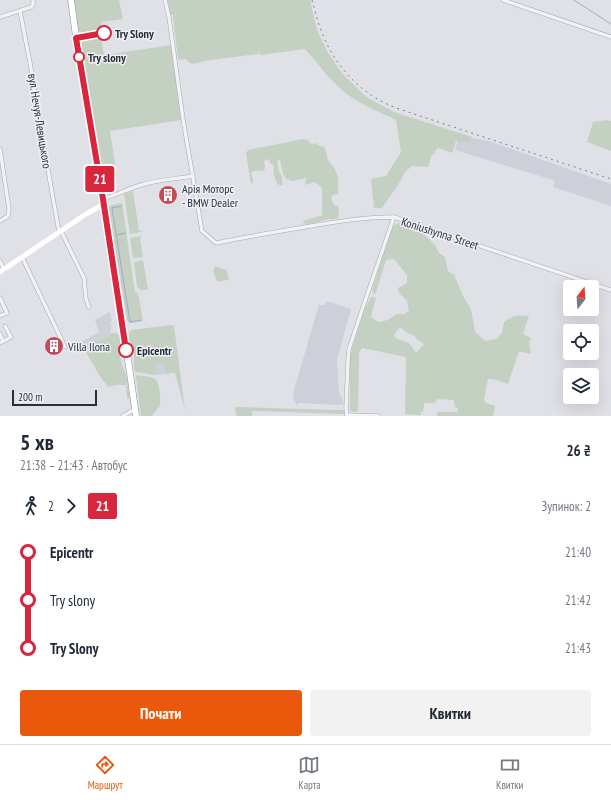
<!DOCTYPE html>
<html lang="uk">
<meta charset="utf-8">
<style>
:root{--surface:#fff;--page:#f2f2f3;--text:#1f2937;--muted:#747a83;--line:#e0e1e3;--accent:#ea580c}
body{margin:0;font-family:"PT Sans Narrow",sans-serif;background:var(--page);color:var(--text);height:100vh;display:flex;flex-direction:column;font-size:15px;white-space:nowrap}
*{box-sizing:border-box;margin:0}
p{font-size:13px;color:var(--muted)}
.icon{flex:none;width:22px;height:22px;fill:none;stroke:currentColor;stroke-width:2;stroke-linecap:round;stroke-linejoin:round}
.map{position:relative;height:416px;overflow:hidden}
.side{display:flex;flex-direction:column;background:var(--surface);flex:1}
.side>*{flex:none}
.badge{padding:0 8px;border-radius:3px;font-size:14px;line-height:26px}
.needle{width:26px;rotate:17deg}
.buttons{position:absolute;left:563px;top:280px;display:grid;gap:8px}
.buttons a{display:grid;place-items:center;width:36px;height:36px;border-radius:4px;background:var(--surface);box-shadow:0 4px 16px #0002;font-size:20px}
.scale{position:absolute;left:12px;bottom:10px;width:85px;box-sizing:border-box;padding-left:4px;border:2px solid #292f3c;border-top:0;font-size:11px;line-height:14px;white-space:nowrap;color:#292f3c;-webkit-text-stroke:3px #eef0f5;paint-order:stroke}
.map>.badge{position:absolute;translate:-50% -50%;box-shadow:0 0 0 2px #fff}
.legs{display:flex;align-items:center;gap:6px;height:44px;padding:0 20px;font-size:13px}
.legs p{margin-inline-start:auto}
.headline{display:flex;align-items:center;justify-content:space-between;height:68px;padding:0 20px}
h1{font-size:22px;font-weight:700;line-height:30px}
.button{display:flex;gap:8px;margin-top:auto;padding:8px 20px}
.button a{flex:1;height:46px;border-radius:4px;background:var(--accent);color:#fff;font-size:16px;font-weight:700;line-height:46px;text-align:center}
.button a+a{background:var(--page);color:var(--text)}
ul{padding:0 20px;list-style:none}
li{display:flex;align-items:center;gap:14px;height:48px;font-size:15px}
li i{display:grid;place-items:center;width:6px;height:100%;margin:0 5px;background:currentColor}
li i::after{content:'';width:10px;height:10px;margin:-5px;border:3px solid;border-radius:50%;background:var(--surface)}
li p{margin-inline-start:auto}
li:first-child i{background:linear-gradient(#0000 50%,currentColor 0)}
li:last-child i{background:linear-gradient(currentColor 50%,#0000 0)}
.dock{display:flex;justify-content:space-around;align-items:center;height:56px;border-top:1px solid var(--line);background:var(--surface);font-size:11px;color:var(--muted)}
.dock a{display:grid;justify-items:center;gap:2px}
.dock .selected{color:var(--accent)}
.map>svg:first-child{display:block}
</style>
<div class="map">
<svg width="611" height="416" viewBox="0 0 611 416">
<rect width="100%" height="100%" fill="#dfe1e7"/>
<g fill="#cdd0d8">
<polygon points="459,136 489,141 611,184 611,206 553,187 555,182 553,180 455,150"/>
<polygon points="327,301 351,309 337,360 339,392 344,403 341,405 298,403 298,405 296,404 294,400 293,393 319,305 325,305"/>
<polygon points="110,312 112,321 110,322 112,326 109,336 83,347 81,342 99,332 95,320"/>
<polygon points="165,362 166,374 156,375 154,364"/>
</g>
<g fill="#c4d0c1" fill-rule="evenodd">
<polygon points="74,0 119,0 123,19 101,22 101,29 81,33 77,29"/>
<path d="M 168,0 L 310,0 L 317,30 L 327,51 L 341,72 L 366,97 L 394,112 L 472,137 L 470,142 L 456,141 L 452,153 L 438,148 L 431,157 L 428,167 L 412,166 L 405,172 L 398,185 L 382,208 L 374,208 L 371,179 L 386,176 L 401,152 L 396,120 C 379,112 363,105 348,95 C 331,82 319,65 305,49 L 260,55 L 260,50 L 259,54 L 210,60 L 192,64 L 187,61 L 187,59 L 178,60 L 173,15 L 170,15 Z"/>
<polygon points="100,34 104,55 172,45 181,120 110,131 117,176 115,192 113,195 111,195 106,192 80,45 83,39"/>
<polygon points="606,120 611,121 611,151 587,142 593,122"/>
<path d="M 303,139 L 308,140 L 310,143 L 313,144 L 316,143 C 318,146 322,146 325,148 L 326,153 L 327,153 C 327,160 328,160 332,165 C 334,167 337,173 338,177 C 339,182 338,188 338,194 L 333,195 L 331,198 L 334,205 L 338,206 L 339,216 L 336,219 C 324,219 315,224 304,224 L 303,221 L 323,215 L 322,211 L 322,188 L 315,182 L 305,185 L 306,178 L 293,181 L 286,179 L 283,174 L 280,160 L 278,160 C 276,172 284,173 282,185 L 279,185 C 274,180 273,172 274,165 L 271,164 L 269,160 L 266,159 L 264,162 L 265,166 L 265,169 L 262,171 L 253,171 L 251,174 L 253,178 L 253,183 L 251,184 L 246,153 L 248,150 Z"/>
<polygon points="133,191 139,231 142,231 141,232 130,234 124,194"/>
<polygon points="122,203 135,293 138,293 143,321 131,323 128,322 127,319 108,206"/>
<path d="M 398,223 L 405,224 L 426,236 L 435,245 L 439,253 L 445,257 L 448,271 L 454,275 L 464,298 L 471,309 L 475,332 L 485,341 L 496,339 L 502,333 L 504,322 C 513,315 518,315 529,316 L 523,334 L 531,338 L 529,343 L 531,354 L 519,351 L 508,384 L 493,379 L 488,379 L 484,400 L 486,403 L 495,406 L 493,416 L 438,416 L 437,415 L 437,412 L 453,412 L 457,413 L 458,409 L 455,407 L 454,401 L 453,400 L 438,399 L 434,403 L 425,403 L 424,404 L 423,412 L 421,412 L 421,415 L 405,414 L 406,357 L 362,348 L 359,353 L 358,411 L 353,412 L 350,410 L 350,357 L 352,349 L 364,310 L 371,297 L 374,297 L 376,299 L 373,308 L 371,317 L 378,322 L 388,320 L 397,314 L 404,314 L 409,311 L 407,301 L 399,293 L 398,288 L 407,283 L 407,275 L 394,259 L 386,260 L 375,295 L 372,291 L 392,227 ZM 400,327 L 407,333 L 416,336 L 415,338 L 424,344 L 416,353 L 409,343 L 397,339 L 394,335 Z"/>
<polygon points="142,236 142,237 140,237 143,257 133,258 130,238"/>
<path d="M 143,260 L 148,290 C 143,290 140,291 137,286 L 134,262 Z"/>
<path d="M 215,266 L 226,270 L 229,279 C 226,281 222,280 219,282 C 214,280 216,275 213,272 Z"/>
<polygon points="170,325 174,326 185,410 175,373 166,374 164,363 155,364 156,375 136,372 134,370 134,352 129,340 129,334 132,330"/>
<polygon points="110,333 116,333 120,336 122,349 120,356 122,365 126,375 130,399 127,399 126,385 116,385 109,387 101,378 83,347 109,336"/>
<path d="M 137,375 C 143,376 152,376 156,380 C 160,384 161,400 160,405 C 158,409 154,413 152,416 L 141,416 L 136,377 Z"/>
<polygon points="235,407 336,410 344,410 345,411 343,414 252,411 252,416 236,416"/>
</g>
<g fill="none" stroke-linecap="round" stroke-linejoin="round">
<g stroke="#9cadc4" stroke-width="1">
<polyline points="574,0 611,24"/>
<polyline points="122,206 112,208 130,322 141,320"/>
<polyline points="117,235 125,233"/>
</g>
<defs>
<g id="street">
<path d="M 165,0 L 169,17 L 183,119 L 202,231 L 216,243 C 246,237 275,232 305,227 C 334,222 364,217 394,217 L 611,290"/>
<polyline points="503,0 611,37"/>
<polyline points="20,11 31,68 38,113 59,232"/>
<polyline points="0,17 31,7 33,5 33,0"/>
<polyline points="0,149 9,209 8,216 0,221"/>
<path d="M 103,199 C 117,195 127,189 141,185 C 158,180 176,179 193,176"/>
<polyline points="61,231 84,278 86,299 89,307"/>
<polyline points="22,257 65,347"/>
<polyline points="0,261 4,270"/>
<polyline points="0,298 7,313 0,316"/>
<polyline points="0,334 3,341"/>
<polyline points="0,343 11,337 5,326"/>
<polyline points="347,415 379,416"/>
<polyline points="123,416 135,409"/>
<polyline points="347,416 346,408 348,361 349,349 364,304 394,217"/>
</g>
<polyline id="highway" points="71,0 79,58 103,199 130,373 136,416"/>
</defs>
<use href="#street" stroke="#a5a8b0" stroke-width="4.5"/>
<use href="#highway" stroke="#878e9c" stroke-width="7"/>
<use href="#street" stroke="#f1f2f5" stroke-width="3.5"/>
<polyline stroke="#fff" stroke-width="5" points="0,272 86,214 104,204"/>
<use href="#highway" stroke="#fff" stroke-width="6"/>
<path stroke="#7a808f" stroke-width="1" stroke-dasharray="2 4" stroke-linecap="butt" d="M 312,0 C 315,10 317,20 321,30 C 334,66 362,96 399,109 L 611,179"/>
</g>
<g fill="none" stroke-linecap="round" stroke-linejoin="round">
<defs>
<polyline id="line-1" points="104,33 76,38 103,199 126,350"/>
</defs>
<use href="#line-1" stroke="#fff" stroke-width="9"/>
<use href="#line-1" stroke="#d7263d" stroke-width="6"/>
</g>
<defs>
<symbol id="building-disc" viewBox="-11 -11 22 22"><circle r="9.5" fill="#c24d58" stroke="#eef0f5"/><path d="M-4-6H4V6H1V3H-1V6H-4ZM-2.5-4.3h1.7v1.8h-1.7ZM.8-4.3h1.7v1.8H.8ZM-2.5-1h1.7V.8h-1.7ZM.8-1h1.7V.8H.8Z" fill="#fff"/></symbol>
</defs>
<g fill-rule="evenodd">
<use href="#building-disc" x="157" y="184" width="22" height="22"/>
<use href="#building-disc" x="43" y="335" width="22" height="22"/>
</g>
<g fill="#fff" stroke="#d7263d" stroke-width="2">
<circle cx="104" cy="33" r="7"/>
<circle cx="79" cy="57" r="5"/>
<circle cx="126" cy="350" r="7"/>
</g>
<g text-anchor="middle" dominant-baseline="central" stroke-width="3" stroke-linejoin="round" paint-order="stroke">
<g font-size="12" font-weight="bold" fill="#292f3c" stroke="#eef0f5" text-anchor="start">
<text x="115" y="33">Try Slony</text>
<text x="88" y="57">Try slony</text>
<text x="137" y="350">Epicentr</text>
</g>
<g font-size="12" fill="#292f3c" stroke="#eef0f5">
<text transform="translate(40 121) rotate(81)">вул. Нечуя-Левицького</text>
<text transform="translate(440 233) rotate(18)">Koniushynna Street</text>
</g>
<g font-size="12" fill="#292f3c" stroke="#eef0f5" text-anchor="start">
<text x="182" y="188">Арія Моторс<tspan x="182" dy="14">- BMW Dealer</tspan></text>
<text x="68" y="346">Villa Ilona</text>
</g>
</g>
</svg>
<div class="buttons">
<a><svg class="needle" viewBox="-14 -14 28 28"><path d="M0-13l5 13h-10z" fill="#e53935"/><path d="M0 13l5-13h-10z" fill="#747a83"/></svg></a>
<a><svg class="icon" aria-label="locate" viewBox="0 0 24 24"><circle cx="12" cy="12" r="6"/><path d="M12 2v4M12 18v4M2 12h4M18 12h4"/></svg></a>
<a><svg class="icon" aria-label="layers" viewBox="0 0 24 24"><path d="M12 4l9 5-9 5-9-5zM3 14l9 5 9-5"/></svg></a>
</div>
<div class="scale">200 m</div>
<b class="badge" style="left:100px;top:179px;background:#d7263d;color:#fff">21</b>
</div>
<section class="side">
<div class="headline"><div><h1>5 хв</h1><p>21:38 – 21:43 · Автобус</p></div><b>26 ₴</b></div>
<div class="legs"><svg class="icon" aria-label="walk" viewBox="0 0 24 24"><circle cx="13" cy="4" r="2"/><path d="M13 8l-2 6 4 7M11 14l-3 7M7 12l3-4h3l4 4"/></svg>2<svg class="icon" aria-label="forward" viewBox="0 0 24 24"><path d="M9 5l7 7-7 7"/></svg><b class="badge" style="background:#d7263d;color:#fff">21</b><p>Зупинок: 2</p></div>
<ul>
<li><i style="color:#d7263d"></i><b>Epicentr</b><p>21:40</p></li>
<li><i style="color:#d7263d"></i><span>Try slony</span><p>21:42</p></li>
<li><i style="color:#d7263d"></i><b>Try Slony</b><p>21:43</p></li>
</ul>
<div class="button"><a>Почати</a><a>Квитки</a></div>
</section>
<nav class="dock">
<a class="selected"><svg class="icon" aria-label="directions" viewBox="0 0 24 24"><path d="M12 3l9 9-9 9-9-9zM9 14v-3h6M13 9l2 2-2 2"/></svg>Маршрут</a>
<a><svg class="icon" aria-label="map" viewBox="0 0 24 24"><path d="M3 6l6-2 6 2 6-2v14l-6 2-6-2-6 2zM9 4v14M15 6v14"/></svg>Карта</a>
<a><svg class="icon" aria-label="tickets" viewBox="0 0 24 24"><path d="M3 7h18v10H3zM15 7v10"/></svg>Квитки</a>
</nav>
